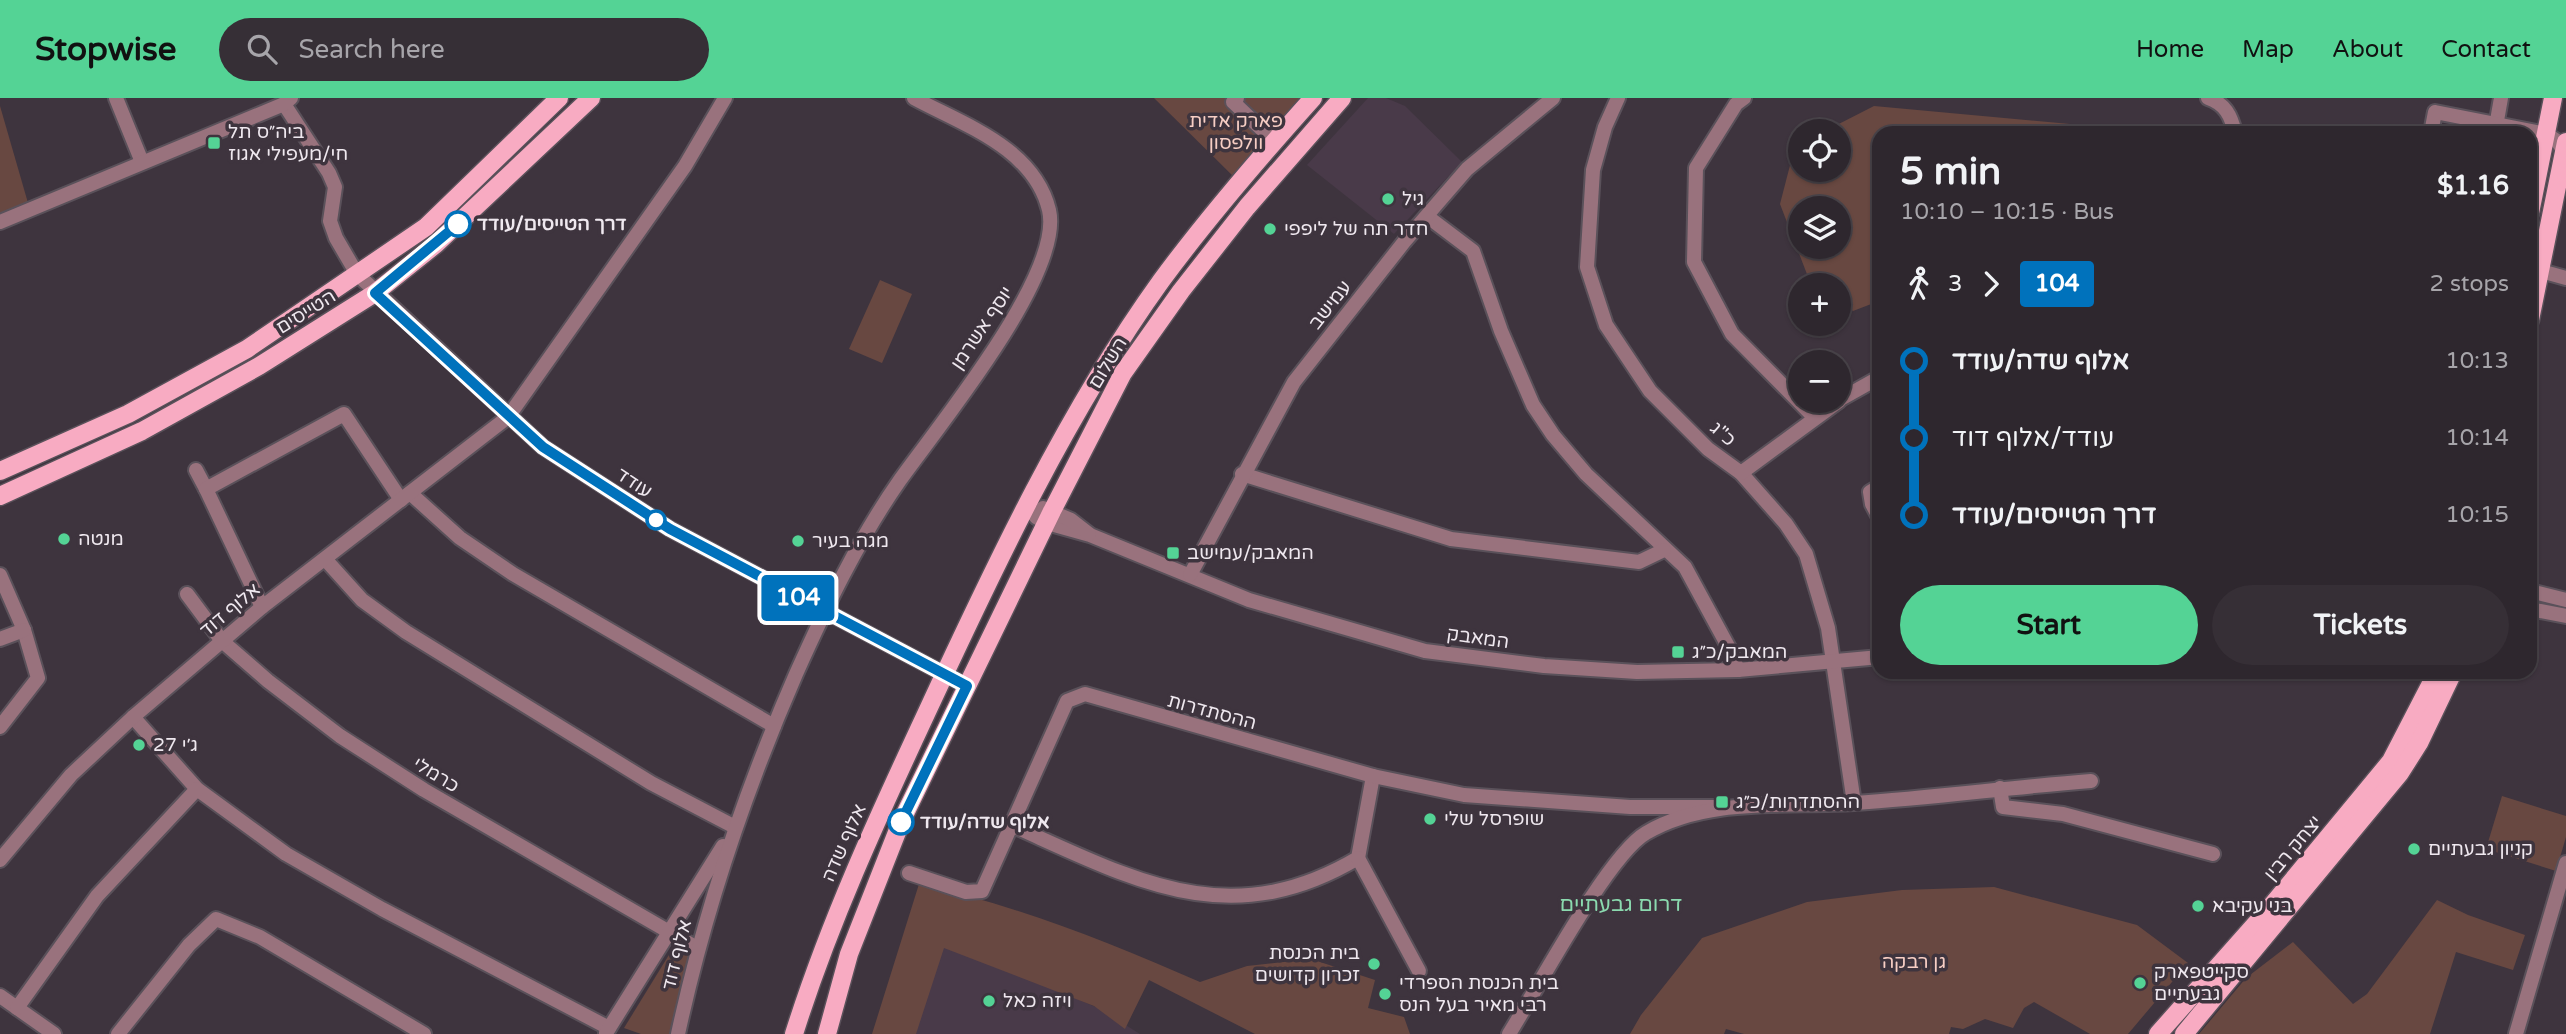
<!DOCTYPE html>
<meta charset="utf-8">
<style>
:root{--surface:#2e272e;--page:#362f36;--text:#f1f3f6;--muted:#a7a5aa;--line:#49444a;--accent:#54d395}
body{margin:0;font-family:"Varela Round","Noto Sans Hebrew",sans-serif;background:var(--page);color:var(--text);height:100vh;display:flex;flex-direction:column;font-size:26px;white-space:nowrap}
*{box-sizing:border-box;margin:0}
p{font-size:23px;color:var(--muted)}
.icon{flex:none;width:38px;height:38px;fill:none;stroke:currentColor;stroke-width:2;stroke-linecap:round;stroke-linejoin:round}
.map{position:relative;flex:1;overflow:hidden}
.sheet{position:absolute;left:1872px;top:28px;width:665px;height:553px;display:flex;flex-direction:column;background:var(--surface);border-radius:21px;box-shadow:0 2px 5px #0004,0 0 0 2px var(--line)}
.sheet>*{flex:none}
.badge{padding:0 14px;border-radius:5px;font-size:24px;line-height:46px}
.buttons{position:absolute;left:1788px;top:21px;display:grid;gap:14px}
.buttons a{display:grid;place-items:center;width:63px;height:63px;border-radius:50%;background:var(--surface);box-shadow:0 2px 5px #0004,0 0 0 2px var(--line);font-size:35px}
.map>.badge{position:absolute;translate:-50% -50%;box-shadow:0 0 0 4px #fff}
.legs{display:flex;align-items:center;gap:10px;height:77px;padding:0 28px;font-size:23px}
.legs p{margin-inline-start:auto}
.headline{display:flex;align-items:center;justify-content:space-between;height:119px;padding:0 28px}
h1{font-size:38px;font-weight:700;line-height:52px}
.cta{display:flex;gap:14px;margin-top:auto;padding:14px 28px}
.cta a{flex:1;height:80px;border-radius:42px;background:var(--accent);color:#111;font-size:28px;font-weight:700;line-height:80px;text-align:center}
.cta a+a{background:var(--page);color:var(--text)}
ul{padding:0 28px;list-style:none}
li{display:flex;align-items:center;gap:24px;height:77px;font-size:26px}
li i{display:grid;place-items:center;width:10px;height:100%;margin:0 9px;background:currentColor}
li i::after{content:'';width:18px;height:18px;margin:-9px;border:5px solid;border-radius:50%;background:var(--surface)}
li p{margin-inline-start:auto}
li:first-child i{background:linear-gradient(#0000 50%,currentColor 0)}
li:last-child i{background:linear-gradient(currentColor 50%,#0000 0)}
header{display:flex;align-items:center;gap:42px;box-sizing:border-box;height:98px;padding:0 35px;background:var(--accent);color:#111}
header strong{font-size:33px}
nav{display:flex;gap:38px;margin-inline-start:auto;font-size:24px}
.search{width:490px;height:63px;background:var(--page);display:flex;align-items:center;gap:18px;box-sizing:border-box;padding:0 24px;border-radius:38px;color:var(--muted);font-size:26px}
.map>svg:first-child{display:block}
</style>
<header>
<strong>Stopwise</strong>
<div class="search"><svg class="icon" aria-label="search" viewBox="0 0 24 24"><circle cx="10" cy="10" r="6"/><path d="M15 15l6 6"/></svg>Search here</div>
<nav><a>Home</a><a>Map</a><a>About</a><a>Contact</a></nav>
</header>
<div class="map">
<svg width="2566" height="936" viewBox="0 0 2566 936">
<rect width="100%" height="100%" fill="#3e343e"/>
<g fill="#493a49">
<polygon points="1368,0 1386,0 1405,8 1462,64 1394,136 1307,67"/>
<polygon points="934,839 1098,910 1140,936 904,936"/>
</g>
<g fill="#684841" fill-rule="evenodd">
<polygon points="1154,0 1313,0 1238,83"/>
<polygon points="0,8 28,105 0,117"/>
<path d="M 1874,8 L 2135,32 L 2136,35 L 1880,35 L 1879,203 L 1853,213 L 1839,204 L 1839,187 L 1815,187 L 1810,184 L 1780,106 L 1795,48 L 1801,45 L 1801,72 L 1839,72 L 1839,33 L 1825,33 ZM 1801,110 L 1839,110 L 1839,149 L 1801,149 Z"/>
<polygon points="880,182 912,196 882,265 849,251"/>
<polygon points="2502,698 2566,718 2566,739 2556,773 2486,751"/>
<path d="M 919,786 C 1016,807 1109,844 1200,884 L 1247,868 L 1311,861 L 1375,882 L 1368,910 L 1404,919 L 1410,936 L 1255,936 L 1149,882 L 1125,931 L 1094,908 L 944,850 L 916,936 L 872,936 Z"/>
<polygon points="1994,789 2137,827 2188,865 2128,936 2090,936 2034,904 2024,910 2013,930 1985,921 1963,931 1951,929 1949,936 1744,936 1726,931 1724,936 1630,936 1641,917 1702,840 1807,804 1902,792"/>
<polygon points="2437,802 2468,817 2525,837 2513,872 2456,854 2430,936 2199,936 2246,880 2293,844 2353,906 2367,896"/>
<polygon points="675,847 689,856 671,936 641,936 624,930"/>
</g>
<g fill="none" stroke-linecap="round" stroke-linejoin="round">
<defs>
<g id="minor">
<polyline points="116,0 142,64"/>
<polyline points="1237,0 1233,4 1274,43"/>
<polyline points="1618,0 1605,29 1593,72 1587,169 1606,227 1650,293 1708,351 1741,375 1786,426 1806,456 1828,530 1854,705"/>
<polyline points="1744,0 1736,6 1696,70 1694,164 1732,236 1815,320"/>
<path d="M 2208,0 C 2225,6 2231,17 2235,35"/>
<polyline points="284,6 329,75 335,89 330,123 336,140 357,176 543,349 670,431 967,588"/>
<polyline points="2495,34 2501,0"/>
<polyline points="2431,35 2435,14 2546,36 2557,43 2564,53"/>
<polyline points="1428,119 1473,153 1501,233 1533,307 1553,337 1586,376 1685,469 1729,550 1738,572"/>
<polyline points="0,124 284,6 291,0"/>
<polyline points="2530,170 2566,180"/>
<polyline points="1839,302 1880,279"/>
<polyline points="196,372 206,391"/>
<polyline points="1741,375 1839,303"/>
<polyline points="1242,376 1451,441 1639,464 1664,452"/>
<polyline points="1880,388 1870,394 1872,406 1880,421"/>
<polyline points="410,395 460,440 513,476 774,628"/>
<polyline points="1028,409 1036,419 1047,425 1090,437 1249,502 1425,553 1544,568 1637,574 1738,572 1880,559"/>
<polyline points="1043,410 1071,422 1089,436"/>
<polyline points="325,461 362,502 406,534 651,685 735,729"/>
<polyline points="0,477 24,532 38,580 0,629"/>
<polyline points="1190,477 1294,284 1404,144 1467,71 1553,0"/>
<polyline points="2530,493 2566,502"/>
<polyline points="187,496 222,543 268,583 340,638 424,692 697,850"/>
<polyline points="262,509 206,391 344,316 401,402"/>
<polyline points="2530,511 2566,518"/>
<polyline points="0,541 24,532"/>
<polyline points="133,619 197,691 286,756 382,811 609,930"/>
<polyline points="2000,690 2003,709 2063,716 2213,756"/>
<path d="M 1009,726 C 1133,781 1228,837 1358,760 L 1373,678"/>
<polyline points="1358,760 1419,873"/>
<polyline points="0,762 71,677 133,619 262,509 508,319 685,68 725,0"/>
<polyline points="909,775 966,794 982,793 1067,603 1085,596 1373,678 1464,697 1630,709 1727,709"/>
<polyline points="0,898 54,936"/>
<polyline points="17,910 97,798 197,691"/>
<polyline points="606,935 723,748"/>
<polyline points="118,936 189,847 216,821 260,839 424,936"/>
<path d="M 678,936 C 705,811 745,693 796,576 C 826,509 858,442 900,382 C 939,327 1064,176 1049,112 C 1034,50 964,27 914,0"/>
<path d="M 1509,936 C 1536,893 1608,757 1646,735 C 1707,699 1786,709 1854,705 C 1933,700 2012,689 2091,683"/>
<polyline points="2516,936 2566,765"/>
</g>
<g id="major">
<polyline points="2530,115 2553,0"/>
<polyline points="2530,222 2566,44"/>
<polyline points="0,373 128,316 247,251 426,129 559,0"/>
<polyline points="0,398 142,333 259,268 375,195 436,146 591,0"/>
<path d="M 794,936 C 829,825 877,721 926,616 C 993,471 1068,312 1161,183 C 1208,119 1260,59 1313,0"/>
<polyline points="827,936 849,856 901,724 1052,413 1123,275 1181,193 1247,109 1342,0"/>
<polyline points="2158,936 2268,812 2391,663 2437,574"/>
<polyline points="2184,936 2400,675 2419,645 2453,574"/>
</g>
</defs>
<use href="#minor" stroke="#5a515a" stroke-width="18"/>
<use href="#major" stroke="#5a515a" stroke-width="21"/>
<use href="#minor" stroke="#99727d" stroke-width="14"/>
<use href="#major" stroke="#f8abc2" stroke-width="18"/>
</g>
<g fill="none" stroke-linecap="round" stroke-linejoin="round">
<defs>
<polyline id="line-1" points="458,126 375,195 543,349 670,431 967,588 901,724"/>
</defs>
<use href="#line-1" stroke="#fff" stroke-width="16"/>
<use href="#line-1" stroke="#0072bc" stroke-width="10"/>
</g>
<g fill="#54d395" stroke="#3e343e" stroke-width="2.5">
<rect x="207" y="38" width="14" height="14" rx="3.5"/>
<circle cx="1388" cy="101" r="7"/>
<circle cx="1270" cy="131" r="7"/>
<circle cx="64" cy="441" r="7"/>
<circle cx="798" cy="443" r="7"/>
<rect x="1166" y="448" width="14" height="14" rx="3.5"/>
<rect x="1671" y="547" width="14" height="14" rx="3.5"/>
<circle cx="139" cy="647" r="7"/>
<rect x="1715" y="697" width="14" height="14" rx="3.5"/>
<circle cx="1430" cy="721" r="7"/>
<circle cx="2414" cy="751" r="7"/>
<circle cx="2198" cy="808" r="7"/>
<circle cx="1374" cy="866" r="7"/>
<circle cx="2140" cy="885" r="7"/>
<circle cx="1385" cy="896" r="7"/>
<circle cx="989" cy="903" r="7"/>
</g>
<g fill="#fff" stroke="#0072bc" stroke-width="3.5">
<circle cx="458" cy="126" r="12"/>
<circle cx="656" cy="422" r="9"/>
<circle cx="901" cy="724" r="12"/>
</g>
<g text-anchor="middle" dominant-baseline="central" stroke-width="7" stroke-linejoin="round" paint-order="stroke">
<g font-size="19" fill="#f7cec4" stroke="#3e343e">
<text x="1236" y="23">פארק אדית<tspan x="1236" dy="22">וולפסון</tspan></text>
<text x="1914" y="864">גן רבקה</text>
</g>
<g font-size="19" fill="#efe8ef" stroke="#3e343e" text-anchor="start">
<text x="228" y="34">ביה״ס תל<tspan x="228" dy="22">חי/מעפילי אגוז</tspan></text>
<text x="1402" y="101">גיל</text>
<text x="1284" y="131">חדר תה של ליפפי</text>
<text x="78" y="441">מנטה</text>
<text x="812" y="443">מגה בעיר</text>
<text x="1187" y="455">המאבק/עמישב</text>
<text x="1692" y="554">המאבק/כ״ג</text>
<text x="153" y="647">ג׳י 27</text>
<text x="1736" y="704">ההסתדרות/כ״ג</text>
<text x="1444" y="721">שופרסל שלי</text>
<text x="2428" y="751">קניון גבעתיים</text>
<text x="2212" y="808">בני עקיבא</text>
<text x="1360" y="855" text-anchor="end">בית הכנסת<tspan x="1360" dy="22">זכרון קדושים</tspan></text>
<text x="2154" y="874">סקייטפארק<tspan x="2154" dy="22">גבעתיים</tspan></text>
<text x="1399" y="885">בית הכנסת הספרדי<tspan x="1399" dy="22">רבי מאיר בעל הנס</tspan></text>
<text x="1003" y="903">ויזה כאל</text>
</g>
<g font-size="19" font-weight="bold" fill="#efe8ef" stroke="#3e343e" text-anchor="start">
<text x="477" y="126">דרך הטייסים/עודד</text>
<text x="920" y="724">אלוף שדה/עודד</text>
</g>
<g font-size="19" fill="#efe8ef" stroke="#3e343e">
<text transform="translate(1330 207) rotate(-52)">עמישב</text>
<text transform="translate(306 214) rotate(-32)">הטייסים</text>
<text transform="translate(982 230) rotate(-56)">יוסף אשרמן</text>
<text transform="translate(1108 265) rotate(-59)">השלום</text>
<text transform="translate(1723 336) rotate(41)">כ"ג</text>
<text transform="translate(634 385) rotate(33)">עודד</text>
<text transform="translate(230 512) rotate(-40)">אלוף דוד</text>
<text transform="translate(1478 540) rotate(8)">המאבק</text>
<text transform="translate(1212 614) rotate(15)">ההסתדרות</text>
<text transform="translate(436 677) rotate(31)">כרמלי</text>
<text transform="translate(844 745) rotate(-66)">אלוף שדה</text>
<text transform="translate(2293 750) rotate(-50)">יצחק רבין</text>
<text transform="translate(677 857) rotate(-76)">אלוף דוד</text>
</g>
<g font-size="21" fill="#8bdaaf" stroke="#3e343e">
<text x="1621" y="806">דרום גבעתיים</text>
</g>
</g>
</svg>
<div class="buttons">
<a><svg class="icon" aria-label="locate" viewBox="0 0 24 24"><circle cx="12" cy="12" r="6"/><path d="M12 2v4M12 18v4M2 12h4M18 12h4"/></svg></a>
<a><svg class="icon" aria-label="layers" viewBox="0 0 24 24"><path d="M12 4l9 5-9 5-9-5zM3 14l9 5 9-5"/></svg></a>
<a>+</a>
<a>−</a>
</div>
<b class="badge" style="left:798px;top:500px;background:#0072bc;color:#fff">104</b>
<section class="sheet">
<div class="headline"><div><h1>5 min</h1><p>10:10 – 10:15 · Bus</p></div><b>$1.16</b></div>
<div class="legs"><svg class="icon" aria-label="walk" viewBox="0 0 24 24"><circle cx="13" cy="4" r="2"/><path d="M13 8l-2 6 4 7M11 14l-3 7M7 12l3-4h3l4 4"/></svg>3<svg class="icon" aria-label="forward" viewBox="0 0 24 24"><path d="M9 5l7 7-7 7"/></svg><b class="badge" style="background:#0072bc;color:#fff">104</b><p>2 stops</p></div>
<ul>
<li><i style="color:#0072bc"></i><b>אלוף שדה/עודד</b><p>10:13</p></li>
<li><i style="color:#0072bc"></i><span>עודד/אלוף דוד</span><p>10:14</p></li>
<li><i style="color:#0072bc"></i><b>דרך הטייסים/עודד</b><p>10:15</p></li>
</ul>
<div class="cta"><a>Start</a><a>Tickets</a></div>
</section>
</div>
